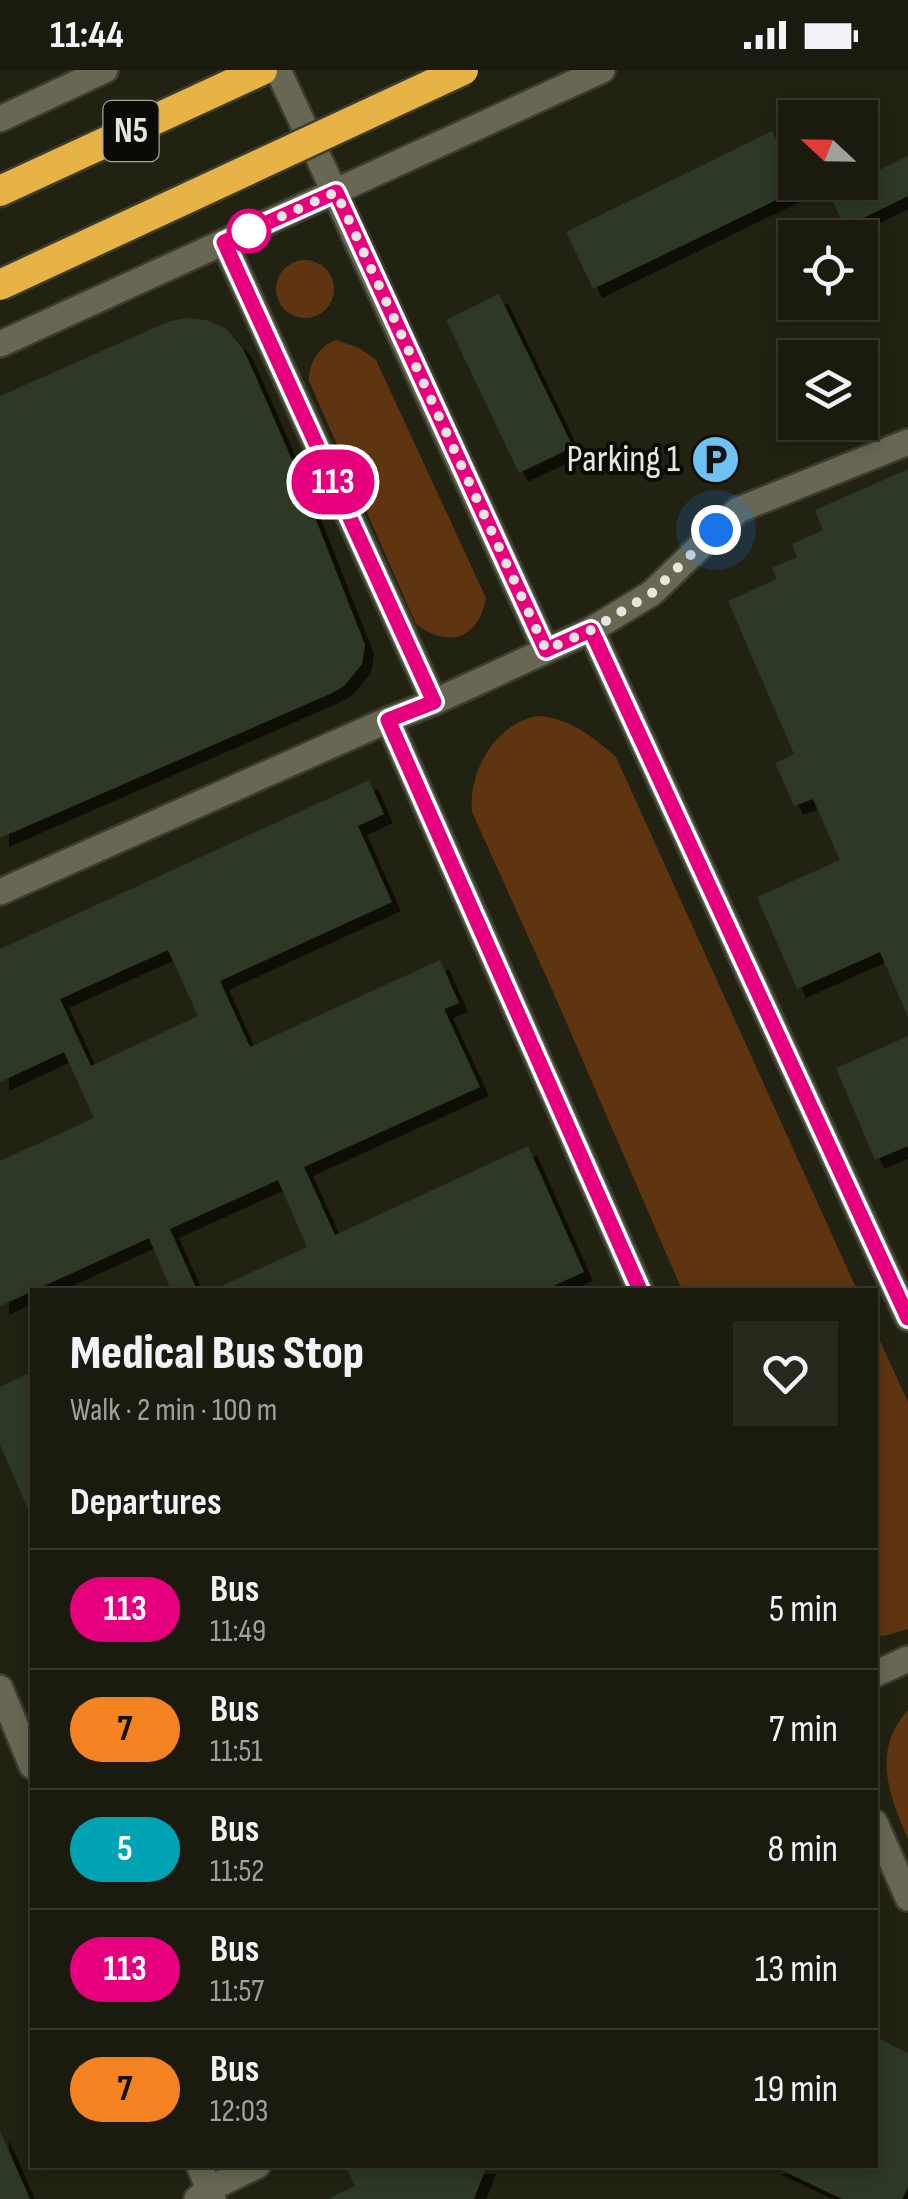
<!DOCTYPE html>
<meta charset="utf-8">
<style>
:root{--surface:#1a1a0e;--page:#27271c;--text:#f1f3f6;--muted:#9fa19e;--line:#38382e}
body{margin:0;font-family:"Sofia Sans Condensed",sans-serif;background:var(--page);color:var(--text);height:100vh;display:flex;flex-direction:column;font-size:38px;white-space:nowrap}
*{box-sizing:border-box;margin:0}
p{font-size:32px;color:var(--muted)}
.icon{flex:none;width:55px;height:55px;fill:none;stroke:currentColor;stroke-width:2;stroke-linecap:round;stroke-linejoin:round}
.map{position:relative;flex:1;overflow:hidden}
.drawer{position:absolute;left:30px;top:1218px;width:848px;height:880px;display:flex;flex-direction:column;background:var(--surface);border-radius:0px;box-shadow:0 5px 15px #0003,0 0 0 2px var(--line)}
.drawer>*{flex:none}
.badge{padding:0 20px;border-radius:32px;font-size:35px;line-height:65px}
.needle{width:65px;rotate:292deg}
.tools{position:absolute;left:778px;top:30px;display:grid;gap:20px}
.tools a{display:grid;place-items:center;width:100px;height:100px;border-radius:0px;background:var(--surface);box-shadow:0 5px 15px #0003,0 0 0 2px var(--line);font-size:50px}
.you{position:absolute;width:50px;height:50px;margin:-25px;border:8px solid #fff;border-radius:50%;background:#1a73e8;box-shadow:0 0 0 15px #1a73e833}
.map>.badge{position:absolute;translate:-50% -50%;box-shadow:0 0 0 5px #fff}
h2{padding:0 40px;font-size:38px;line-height:90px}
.round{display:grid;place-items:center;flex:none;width:105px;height:105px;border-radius:0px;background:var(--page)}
.headline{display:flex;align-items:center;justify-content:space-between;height:170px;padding:0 40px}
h1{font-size:48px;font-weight:800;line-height:75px}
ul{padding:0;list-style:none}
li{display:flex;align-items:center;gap:30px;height:120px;padding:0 40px;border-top:2px solid var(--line)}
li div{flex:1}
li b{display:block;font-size:38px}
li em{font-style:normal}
li .badge{min-width:110px;font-weight:700;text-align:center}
.status{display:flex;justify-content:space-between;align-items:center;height:70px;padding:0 50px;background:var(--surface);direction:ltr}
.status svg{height:28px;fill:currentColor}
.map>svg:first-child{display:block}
</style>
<div class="status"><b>11:44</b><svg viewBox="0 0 49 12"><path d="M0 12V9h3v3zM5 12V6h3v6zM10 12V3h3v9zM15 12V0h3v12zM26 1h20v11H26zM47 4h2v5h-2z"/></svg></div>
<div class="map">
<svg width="908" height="2129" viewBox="0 0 908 2129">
<defs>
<filter id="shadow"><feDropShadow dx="9" dy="9" stdDeviation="0" flood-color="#0009"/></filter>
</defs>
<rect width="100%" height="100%" fill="#222212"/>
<g fill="#5f3410">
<circle cx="305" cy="219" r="29"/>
<path d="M 336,270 L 359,278 L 376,290 L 486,528 C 478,569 449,579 416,554 L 309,311 C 308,294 319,276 336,270 Z"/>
<path d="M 538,646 C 570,648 593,667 616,687 L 857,1220 L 682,1220 L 554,924 L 472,742 C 468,701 496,653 538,646 Z"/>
<polygon points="875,1260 908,1332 908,1559 884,1566 875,1565"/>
<path d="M 908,1640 L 908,1769 C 889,1725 871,1681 908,1640 Z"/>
</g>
<g fill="#2d3728" fill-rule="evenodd" filter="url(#shadow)">
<polygon points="772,61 799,119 593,219 566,162"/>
<polygon points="908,86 908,126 845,157 829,124 853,112 860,112 860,109"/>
<polygon points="499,224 573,377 519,403 446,250"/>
<polygon points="187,248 206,250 225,258 242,277 251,296 296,399 365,575 362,594 344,616 332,623 0,768 0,326 170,251"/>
<polygon points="908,399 908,947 880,882 797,919 757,827 840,790 813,729 794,736 775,693 794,684 728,531 777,509 772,498 797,487 792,474 823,460 815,440"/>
<path d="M 369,710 L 384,744 L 358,756 L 392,832 L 220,911 L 250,977 L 440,890 L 459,933 L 444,939 L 480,1017 L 304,1097 L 335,1165 L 528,1076 L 584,1202 L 544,1220 L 213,1220 L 307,1177 L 278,1110 L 170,1159 L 197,1220 L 171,1220 L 149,1168 L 0,1236 L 0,1091 L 94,1048 L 64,982 L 0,1012 L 0,879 ZM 168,880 L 198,946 L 91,996 L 60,929 Z"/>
<polygon points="908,966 908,1076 875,1090 836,998"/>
<polygon points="32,1302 32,1448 0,1375 0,1317"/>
<polygon points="875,1967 908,1983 908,2117 902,2129 842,2129 771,2095 875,2095"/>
<polygon points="0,2061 30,2129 0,2129"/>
<polygon points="345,2095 391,2095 394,2099 403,2095 487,2095 474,2129 327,2129 355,2116"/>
</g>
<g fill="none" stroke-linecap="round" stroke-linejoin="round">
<defs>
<g id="lane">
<polyline points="278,0 546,580"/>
<polyline points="0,49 105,0"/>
<polyline points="224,172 434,632"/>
<polyline points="0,274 602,0"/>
<polyline points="591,560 908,1248"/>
<polyline points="388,650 640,1220"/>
<polyline points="0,822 388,650 434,632 591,560 652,523 738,440 908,372"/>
<polyline points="875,1604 908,1589"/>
<polyline points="0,1618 32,1696"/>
<polyline points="875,1753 908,1828"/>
<polyline points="199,2095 213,2129"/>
<polyline points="197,2129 209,2119 258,2095"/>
</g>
<polyline id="highway" points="0,121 262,0"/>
</defs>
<use href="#lane" stroke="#3c3c31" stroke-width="30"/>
<use href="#highway" stroke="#3c3c31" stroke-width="35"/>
<use href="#lane" stroke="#676754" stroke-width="25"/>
<use href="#highway" stroke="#e7b346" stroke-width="30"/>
<defs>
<polyline id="highway-bridge" points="0,215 463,0"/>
</defs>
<use href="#highway-bridge" stroke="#3c3c31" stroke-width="35" stroke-linecap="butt"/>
<use href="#highway-bridge" stroke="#e7b346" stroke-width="30"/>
</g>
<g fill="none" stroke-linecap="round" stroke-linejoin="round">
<defs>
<polyline id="line" points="640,1220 388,650 434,632 224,172 336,122 546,580 591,560 908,1248"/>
</defs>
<use href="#line" stroke="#fff" stroke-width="22"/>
<use href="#line" stroke="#e6007e" stroke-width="15"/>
<polyline stroke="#e6e7dc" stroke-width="10" stroke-dasharray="0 18" points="249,161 336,122 546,580 591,560 652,523 716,460"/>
</g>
<defs>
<symbol id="parking-disc" viewBox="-11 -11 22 22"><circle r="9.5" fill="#6ec2f3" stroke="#0b0b05"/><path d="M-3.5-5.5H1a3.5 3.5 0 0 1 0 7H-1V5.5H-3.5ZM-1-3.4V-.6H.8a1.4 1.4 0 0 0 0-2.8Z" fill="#111"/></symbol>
</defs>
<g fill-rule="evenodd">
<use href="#parking-disc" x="688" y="362" width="55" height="55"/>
</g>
<circle fill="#fff" stroke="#e6007e" stroke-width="5" cx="249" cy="161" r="20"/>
<g text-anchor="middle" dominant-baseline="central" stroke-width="8" stroke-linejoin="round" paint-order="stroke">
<rect fill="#0b0b05" stroke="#a4a59c" stroke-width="2.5" x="103.5" y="31" width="55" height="60" rx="8"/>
<g font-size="35" font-weight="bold" fill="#e6e7dc">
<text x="131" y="61">N5</text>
</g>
<g font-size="38" fill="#e6e7dc" stroke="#0b0b05" text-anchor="end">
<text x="680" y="389">Parking 1</text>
</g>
</g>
</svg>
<div class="tools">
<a><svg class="needle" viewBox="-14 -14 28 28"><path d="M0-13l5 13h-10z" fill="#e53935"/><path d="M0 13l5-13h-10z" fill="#9fa19e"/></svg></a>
<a><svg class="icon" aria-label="locate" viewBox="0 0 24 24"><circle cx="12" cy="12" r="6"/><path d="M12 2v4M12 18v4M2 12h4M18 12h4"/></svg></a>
<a><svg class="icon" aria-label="layers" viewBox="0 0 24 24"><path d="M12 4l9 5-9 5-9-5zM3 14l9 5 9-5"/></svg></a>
</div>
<div class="you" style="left:716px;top:460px"></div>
<b class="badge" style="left:333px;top:412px;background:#e6007e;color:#fff">113</b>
<section class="drawer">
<div class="headline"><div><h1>Medical Bus Stop</h1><p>Walk · 2 min · 100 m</p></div><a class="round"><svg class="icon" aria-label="heart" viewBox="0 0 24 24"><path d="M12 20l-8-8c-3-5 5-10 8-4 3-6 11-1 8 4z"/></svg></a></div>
<h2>Departures</h2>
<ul>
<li><span class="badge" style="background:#e6007e;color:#fff">113</span><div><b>Bus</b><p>11:49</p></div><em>5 min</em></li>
<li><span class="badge" style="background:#f58220;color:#111">7</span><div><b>Bus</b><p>11:51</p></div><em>7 min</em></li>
<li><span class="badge" style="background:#00a3b4;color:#fff">5</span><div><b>Bus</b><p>11:52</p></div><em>8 min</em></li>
<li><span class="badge" style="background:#e6007e;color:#fff">113</span><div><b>Bus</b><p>11:57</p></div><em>13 min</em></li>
<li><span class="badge" style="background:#f58220;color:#111">7</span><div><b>Bus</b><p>12:03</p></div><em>19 min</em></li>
</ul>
</section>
</div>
